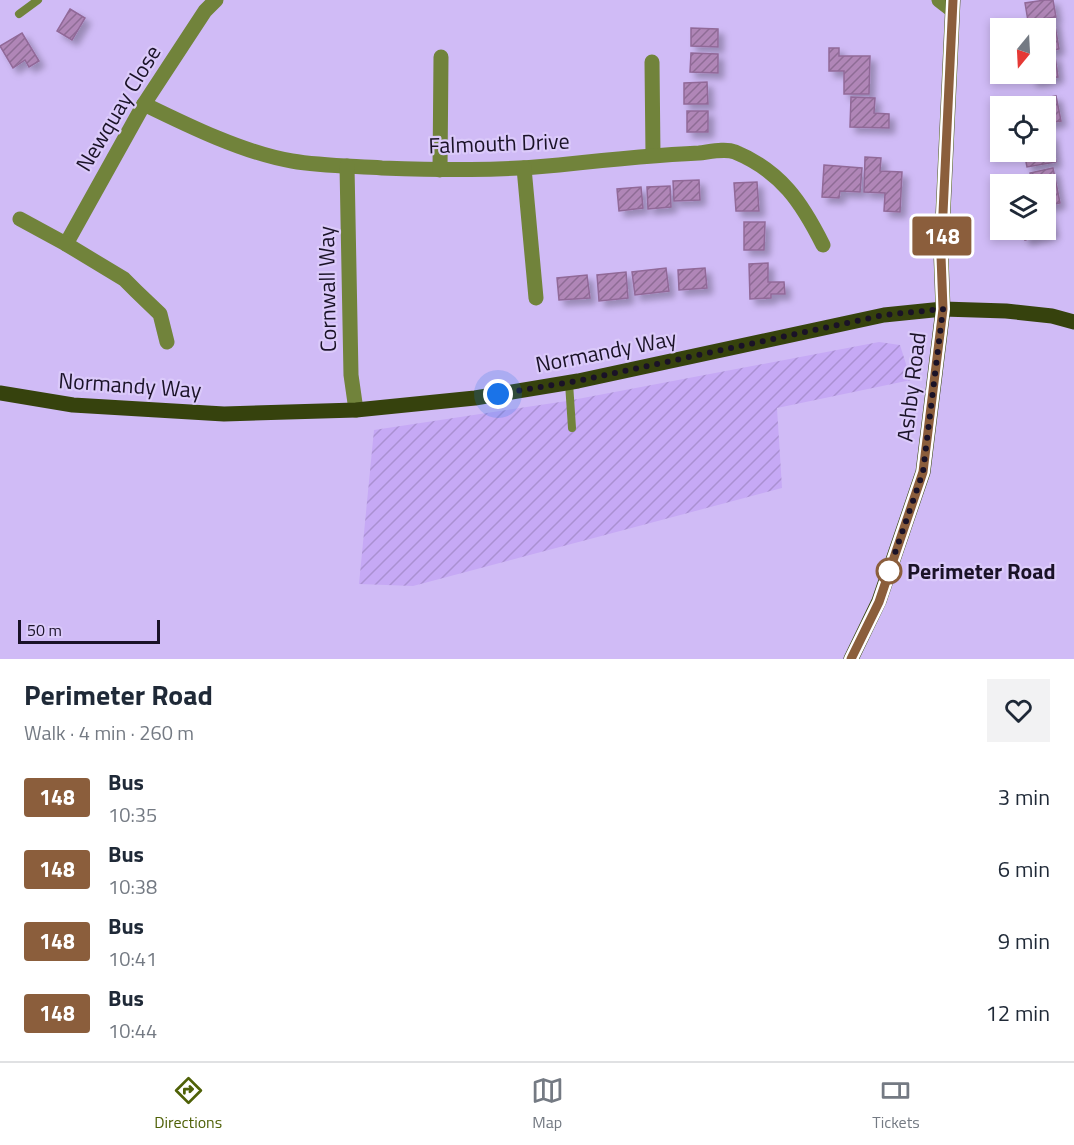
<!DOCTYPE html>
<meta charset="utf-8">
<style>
:root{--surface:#fff;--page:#f2f2f3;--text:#1f2937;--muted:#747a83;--line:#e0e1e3;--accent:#4f6107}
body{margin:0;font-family:"Titillium Web",sans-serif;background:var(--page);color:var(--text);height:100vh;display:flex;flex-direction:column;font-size:22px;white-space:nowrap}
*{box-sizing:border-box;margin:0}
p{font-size:20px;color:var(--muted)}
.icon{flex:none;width:33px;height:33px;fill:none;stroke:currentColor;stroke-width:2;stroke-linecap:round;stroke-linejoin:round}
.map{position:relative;height:659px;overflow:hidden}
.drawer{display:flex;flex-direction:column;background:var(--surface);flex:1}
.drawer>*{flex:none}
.badge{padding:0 12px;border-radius:4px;font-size:21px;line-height:39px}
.needle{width:39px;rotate:198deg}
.buttons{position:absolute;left:990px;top:18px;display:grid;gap:12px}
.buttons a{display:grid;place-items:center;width:66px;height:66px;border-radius:0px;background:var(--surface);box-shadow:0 3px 9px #0003;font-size:30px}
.scale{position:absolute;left:18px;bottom:15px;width:142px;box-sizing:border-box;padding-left:6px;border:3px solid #1a1227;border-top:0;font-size:16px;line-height:21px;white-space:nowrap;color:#1a1227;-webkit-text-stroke:4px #dbcafa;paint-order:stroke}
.you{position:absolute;width:30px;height:30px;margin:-15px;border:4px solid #fff;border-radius:50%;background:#1a73e8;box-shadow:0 0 0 9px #1a73e833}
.map>.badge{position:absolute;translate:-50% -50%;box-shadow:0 0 0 3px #fff}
.round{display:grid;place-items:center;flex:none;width:63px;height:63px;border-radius:0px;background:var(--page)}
.headline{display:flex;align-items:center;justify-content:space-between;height:102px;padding:0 24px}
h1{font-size:28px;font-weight:700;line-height:45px}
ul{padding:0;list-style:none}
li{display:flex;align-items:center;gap:18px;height:72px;padding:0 24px}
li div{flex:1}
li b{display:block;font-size:22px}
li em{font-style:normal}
li .badge{min-width:66px;font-weight:700;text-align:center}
.menu{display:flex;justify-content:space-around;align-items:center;height:84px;border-top:2px solid var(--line);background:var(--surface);font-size:16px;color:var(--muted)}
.menu a{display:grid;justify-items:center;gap:3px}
.menu .on{color:var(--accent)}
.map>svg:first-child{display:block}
</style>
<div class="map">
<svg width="1074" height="659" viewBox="0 0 1074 659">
<defs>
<pattern id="garden-furrows" width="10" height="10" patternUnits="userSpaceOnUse" patternTransform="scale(1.5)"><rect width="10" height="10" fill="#c6a9f5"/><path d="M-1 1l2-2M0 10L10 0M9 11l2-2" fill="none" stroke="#aa90d2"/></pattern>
<pattern id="building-hatch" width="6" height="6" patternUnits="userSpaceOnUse" patternTransform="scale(1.5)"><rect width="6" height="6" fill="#b086b7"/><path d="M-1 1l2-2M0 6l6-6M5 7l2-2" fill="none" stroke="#8e6c95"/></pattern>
<filter id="shadow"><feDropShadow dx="5.5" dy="5.5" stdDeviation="3" flood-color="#0004"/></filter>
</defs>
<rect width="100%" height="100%" fill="#d0bbf6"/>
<polygon fill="url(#garden-furrows)" points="879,342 900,345 911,380 777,408 782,488 413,586 359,584 374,430 567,401"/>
<g fill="url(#building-hatch)" stroke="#916998" stroke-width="1.5" filter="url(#shadow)">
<polygon points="1045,0 1053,0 1056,17 1028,21 1025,3"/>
<polygon points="70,9 85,18 72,40 57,31"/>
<polygon points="1054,20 1059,49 1046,52 1046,28 1029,28 1029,24"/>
<polygon points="691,28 718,29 718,47 691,46"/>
<polygon points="22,33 39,61 29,67 25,60 13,68 0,46"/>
<polygon points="829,48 839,48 839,56 870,56 869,94 844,94 844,71 829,71"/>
<polygon points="691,53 718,54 718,73 690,72"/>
<polygon points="1055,56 1058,77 1032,81 1031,74 1046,74 1046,58"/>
<polygon points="707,82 708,104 684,104 684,83"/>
<polygon points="1056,96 1061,121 1046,123 1046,106 1026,106 1025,102"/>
<polygon points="851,97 875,98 874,113 889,114 889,128 850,127"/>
<rect x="687" y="111" width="21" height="21"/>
<polygon points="1051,135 1056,162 1027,167 1024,152 1046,152 1046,136"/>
<polygon points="865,157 881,158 880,171 902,172 900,212 884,211 885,193 864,192"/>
<polygon points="824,165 862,168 860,192 840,191 839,198 822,197"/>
<polygon points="1053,168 1060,203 1046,206 1046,184 1033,184 1030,173"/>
<polygon points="699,180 700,200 674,201 673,181"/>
<polygon points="757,182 759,211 736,211 734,183"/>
<polygon points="670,186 671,207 648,209 647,187"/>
<polygon points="641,187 643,208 619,211 617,189"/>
<polygon points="1046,210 1053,232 1025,240 1022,230 1046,230"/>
<polygon points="744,222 765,222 764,250 744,250"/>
<polygon points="768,263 768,282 784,282 785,294 771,294 771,298 750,299 749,264"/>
<polygon points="666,268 669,291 635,295 632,272"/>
<polygon points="705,268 707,288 679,290 678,270"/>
<polygon points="626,272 628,298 599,301 597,275"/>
<polygon points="587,275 590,298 559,300 557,278"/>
</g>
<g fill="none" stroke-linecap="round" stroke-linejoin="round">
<g stroke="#71833b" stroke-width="8">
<polyline points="19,14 38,0"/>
<polyline points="569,383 572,428"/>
</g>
<g stroke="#71833b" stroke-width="15">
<polyline points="939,0 952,10"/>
<polyline points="652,62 653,155"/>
<path d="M 144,104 C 187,125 244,153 292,161 C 321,166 352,166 382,168 C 441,170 500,171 559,165 C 605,160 652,155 699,153 C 709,152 725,148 735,152 C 781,171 802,203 823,245"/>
<polyline points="347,166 351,375 356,410"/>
<polyline points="524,168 536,298"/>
<polyline points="440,170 441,57"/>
<polyline points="20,219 66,244 144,104 205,11 216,0"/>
<polyline points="66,244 124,279 136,291 160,314 167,342"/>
</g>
<polyline stroke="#4e5d1c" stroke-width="15" points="943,309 941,256 953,0"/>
<g stroke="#36420d" stroke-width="15">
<polyline points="0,393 73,405 224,414 356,410 475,398 578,381 884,315 943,309 1006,311 1052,316 1074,322"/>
<polyline points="851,659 879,601 923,472 943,309"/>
</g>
</g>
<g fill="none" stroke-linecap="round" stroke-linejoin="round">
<defs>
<polyline id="line" points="851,659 879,602 923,472 943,309 941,256 953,0"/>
</defs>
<use href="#line" stroke="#fff" stroke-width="14"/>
<use href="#line" stroke="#8b5e3c" stroke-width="9"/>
<polyline stroke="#1a1227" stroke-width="6" stroke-dasharray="0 10.8" points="498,394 578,381 884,315 943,309 923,472 886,579 889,571"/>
</g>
<circle fill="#fff" stroke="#8b5e3c" stroke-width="3" cx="889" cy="571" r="12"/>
<g text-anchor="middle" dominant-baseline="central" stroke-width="4.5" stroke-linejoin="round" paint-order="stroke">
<g font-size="22" fill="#1a1227" stroke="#dbcafa">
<text transform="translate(118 108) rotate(-59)">Newquay Close</text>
<text transform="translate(499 143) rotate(-2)">Falmouth Drive</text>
<text transform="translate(327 289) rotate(-91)">Cornwall Way</text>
<text transform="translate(606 351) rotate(-11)">Normandy Way</text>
<text transform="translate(130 385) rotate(4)">Normandy Way</text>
<text transform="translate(911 387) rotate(-83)">Ashby Road</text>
</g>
<g font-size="22" font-weight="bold" fill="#1a1227" stroke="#dbcafa" text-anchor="start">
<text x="907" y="571">Perimeter Road</text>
</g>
</g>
</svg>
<div class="buttons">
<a><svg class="needle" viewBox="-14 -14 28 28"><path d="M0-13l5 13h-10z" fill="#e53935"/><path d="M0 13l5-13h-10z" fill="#747a83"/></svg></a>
<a><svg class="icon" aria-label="locate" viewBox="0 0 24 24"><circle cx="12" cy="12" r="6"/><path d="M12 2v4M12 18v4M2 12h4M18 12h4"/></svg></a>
<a><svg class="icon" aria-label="layers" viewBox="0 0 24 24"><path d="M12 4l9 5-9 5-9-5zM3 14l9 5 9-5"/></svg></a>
</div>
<div class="scale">50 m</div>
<div class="you" style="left:498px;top:394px"></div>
<b class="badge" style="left:942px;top:236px;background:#8b5e3c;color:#fff">148</b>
</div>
<section class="drawer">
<div class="headline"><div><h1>Perimeter Road</h1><p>Walk · 4 min · 260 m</p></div><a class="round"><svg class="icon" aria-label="heart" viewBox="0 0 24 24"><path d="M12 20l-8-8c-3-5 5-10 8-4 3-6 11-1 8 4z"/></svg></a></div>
<ul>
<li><span class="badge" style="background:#8b5e3c;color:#fff">148</span><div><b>Bus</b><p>10:35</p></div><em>3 min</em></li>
<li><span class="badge" style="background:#8b5e3c;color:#fff">148</span><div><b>Bus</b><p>10:38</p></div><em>6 min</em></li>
<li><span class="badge" style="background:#8b5e3c;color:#fff">148</span><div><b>Bus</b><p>10:41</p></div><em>9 min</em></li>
<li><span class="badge" style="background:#8b5e3c;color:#fff">148</span><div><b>Bus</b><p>10:44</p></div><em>12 min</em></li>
</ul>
</section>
<nav class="menu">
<a class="on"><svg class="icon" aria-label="directions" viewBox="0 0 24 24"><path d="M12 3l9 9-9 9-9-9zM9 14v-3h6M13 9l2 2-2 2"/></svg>Directions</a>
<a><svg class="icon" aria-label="map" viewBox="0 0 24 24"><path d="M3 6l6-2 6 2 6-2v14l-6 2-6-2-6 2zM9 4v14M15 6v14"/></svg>Map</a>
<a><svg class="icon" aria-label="tickets" viewBox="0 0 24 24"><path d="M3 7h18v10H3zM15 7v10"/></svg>Tickets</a>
</nav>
